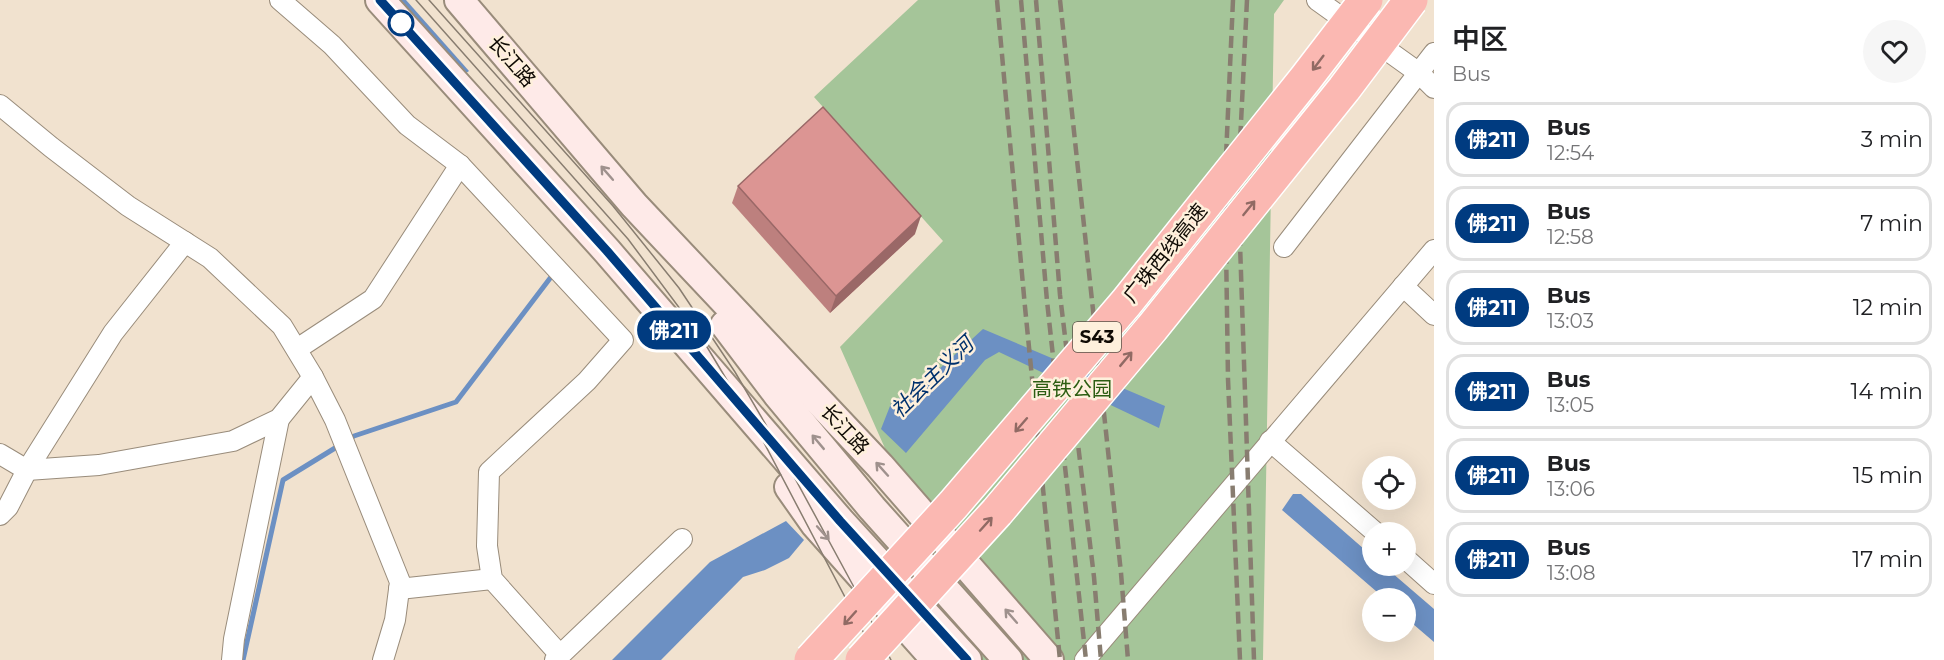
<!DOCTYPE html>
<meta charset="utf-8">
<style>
:root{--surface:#fff;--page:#f6f6f6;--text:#202124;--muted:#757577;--line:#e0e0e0}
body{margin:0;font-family:Montserrat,"Noto Sans SC",sans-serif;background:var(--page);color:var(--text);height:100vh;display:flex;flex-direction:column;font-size:22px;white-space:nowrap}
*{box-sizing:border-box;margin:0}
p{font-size:20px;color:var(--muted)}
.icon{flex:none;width:33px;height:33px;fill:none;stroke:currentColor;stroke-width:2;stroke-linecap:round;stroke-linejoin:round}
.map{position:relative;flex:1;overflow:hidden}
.details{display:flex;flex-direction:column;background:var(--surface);width:510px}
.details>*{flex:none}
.badge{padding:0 12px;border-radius:20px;font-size:21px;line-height:39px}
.tools{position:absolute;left:1362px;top:456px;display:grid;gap:12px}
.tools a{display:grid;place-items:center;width:54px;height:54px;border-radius:50%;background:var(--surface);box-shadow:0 6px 24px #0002;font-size:30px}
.map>.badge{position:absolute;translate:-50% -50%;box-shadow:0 0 0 3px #fff}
.round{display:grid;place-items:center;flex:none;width:63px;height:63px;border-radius:32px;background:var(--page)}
.overview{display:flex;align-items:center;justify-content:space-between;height:102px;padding:0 18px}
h1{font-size:28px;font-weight:600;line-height:45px}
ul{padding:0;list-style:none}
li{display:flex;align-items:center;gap:18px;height:75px;margin:0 12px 9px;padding:0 6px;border:3px solid var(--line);border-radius:18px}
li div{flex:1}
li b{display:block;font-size:22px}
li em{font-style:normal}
li .badge{min-width:66px;font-weight:700;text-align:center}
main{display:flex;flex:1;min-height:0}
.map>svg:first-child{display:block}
</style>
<main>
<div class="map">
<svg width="1434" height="660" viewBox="0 0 1434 660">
<rect width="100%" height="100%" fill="#f1e2cf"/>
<polygon fill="#a5c599" points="918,0 1284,0 1274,14 1263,660 979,660 840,347 943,241 814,97"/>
<g fill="#6c90c3">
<polygon points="388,0 406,0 469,71 459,78"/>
<polygon points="983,329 1165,406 1159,428 999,352 985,360 906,453 881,429 892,401 915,391"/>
<polygon points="1293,494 1301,494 1372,556 1372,566 1384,566 1434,609 1434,642 1406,618 1406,598 1384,598 1282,510"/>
<polygon points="786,521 804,540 789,558 765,570 743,577 661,660 612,660 710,562"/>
</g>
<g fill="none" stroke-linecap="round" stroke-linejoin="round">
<g stroke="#6c90c3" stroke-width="5">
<polyline points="348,440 354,436 456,402 551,277"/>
<polyline points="243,660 283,480 340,445"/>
</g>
<defs>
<g id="street">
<polyline points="280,0 332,45 407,125 460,165 623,340 587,381 489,472 487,546 492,579 560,655"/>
<polyline points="1317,0 1419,73 1434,88"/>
<polyline points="0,105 51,147 128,206 210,258 282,326 313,377 335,420 400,582 395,620 383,660"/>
<polyline points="1284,247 1434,53"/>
<polyline points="1403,286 1434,315"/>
<polyline points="297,349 373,299 460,165"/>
<polyline points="1270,441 1375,532"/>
<polyline points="0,454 27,470 99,465 233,441 279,419 313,377"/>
<polyline points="0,515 8,507 27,470 113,333 185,242"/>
<polyline points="1406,559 1434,584"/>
<polyline points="399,589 492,579"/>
<polyline points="232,660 234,639 279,419"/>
<polyline points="555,660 682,539"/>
<polyline points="1085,660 1434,250"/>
</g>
<g id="secondary">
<polyline points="380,0 607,251 840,521 967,660"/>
<polyline points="459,0 634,205 880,466 1049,660"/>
<polyline points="725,325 778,395 872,508 1008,660"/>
<polyline points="789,487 815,524 936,660"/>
</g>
</defs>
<use href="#street" stroke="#998c7b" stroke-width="22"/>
<use href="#secondary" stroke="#998c7b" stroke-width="32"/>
<use href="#street" stroke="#fff" stroke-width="20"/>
<use href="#secondary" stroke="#feeae8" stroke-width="28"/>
<g stroke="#887d70" stroke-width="1.5">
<polyline points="416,0 628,239 701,337 760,435 878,660"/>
<polyline points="429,0 613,206 679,288 735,372 766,425 855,589 891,660"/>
</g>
<g stroke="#887d70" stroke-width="4.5" stroke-dasharray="12 6" stroke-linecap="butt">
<polyline points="997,0 1025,307 1060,660"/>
<polyline points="1021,0 1047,301 1086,660"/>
<polyline points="1036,0 1060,295 1094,577 1101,660"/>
<polyline points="1060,0 1121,573 1128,660"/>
<polyline points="1233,0 1225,179 1228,379 1240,660"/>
<polyline points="1247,0 1238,184 1254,660"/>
</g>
<defs>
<g id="highway-bridge">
<polyline points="811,660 953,505 1126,303 1306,78 1366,0"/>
<polyline points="862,660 997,512 1152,328 1344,89 1411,0"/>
</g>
</defs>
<use href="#highway-bridge" stroke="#fff" stroke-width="36" stroke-linecap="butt"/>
<use href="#highway-bridge" stroke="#fbb8b2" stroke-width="33"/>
</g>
<polygon fill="#bd807e" points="738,186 915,234 830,313 732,203"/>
<polygon fill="#9a6867" points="921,216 915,234 830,313 836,296"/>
<polygon fill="#dc9593" stroke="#9a6867" stroke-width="1.5" points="823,107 921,216 836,296 738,186"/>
<defs><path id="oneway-shaft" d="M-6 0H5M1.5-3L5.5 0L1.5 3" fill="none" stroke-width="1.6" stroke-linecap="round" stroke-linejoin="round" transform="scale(1.5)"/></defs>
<g stroke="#916a64">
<use href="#oneway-shaft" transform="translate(1318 63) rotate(127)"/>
<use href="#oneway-shaft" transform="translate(1249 208) rotate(-51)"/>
<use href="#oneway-shaft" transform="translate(1126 359) rotate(-50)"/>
<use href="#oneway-shaft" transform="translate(1021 425) rotate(131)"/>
<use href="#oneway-shaft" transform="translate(986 524) rotate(-48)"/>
<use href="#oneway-shaft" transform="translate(850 618) rotate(132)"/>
</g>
<g stroke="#9f918d">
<use href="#oneway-shaft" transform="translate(607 173) rotate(-131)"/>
<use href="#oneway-shaft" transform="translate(818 442) rotate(-130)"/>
<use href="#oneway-shaft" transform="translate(882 469) rotate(-132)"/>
<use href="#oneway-shaft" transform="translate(823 533) rotate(48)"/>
<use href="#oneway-shaft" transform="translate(1011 616) rotate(-131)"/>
</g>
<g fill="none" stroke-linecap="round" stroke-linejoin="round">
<defs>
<polyline id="line" points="380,0 607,251 840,521 967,660"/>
</defs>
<use href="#line" stroke="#fff" stroke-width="14"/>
<use href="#line" stroke="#003b80" stroke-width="9"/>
</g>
<circle fill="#fff" stroke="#003b80" stroke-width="3" cx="401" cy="23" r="12"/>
<g text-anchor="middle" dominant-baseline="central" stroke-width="5" stroke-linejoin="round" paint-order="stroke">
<rect fill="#fef0dc" stroke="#575046" stroke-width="1.5" x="1073" y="322" width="48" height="30" rx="4.5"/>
<g font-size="18" font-weight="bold" fill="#100b05">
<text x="1097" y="337">S43</text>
</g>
<g font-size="20" fill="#100b05" stroke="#fef0dc">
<text transform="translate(512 61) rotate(49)">长江路</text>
<text transform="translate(1165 253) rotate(-51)">广珠西线高速</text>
<text transform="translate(845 429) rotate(47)">长江路</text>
</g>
<g font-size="20" fill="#2c5d12" stroke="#fef0dc">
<text x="1072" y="389">高铁公园</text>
</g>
<g font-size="21" font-style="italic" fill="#00316d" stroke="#fef0dc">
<text transform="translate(932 377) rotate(-44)">社会主义河</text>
</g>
</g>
</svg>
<div class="tools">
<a><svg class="icon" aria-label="locate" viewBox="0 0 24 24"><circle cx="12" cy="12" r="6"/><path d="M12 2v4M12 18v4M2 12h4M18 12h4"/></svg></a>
<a>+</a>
<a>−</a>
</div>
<b class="badge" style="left:674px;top:330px;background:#003b80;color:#fff">佛211</b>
</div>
<section class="details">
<div class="overview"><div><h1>中区</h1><p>Bus</p></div><a class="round"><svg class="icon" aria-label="heart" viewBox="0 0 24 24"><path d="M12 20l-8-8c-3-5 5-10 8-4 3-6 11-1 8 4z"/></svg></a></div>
<ul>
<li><span class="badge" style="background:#003b80;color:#fff">佛211</span><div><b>Bus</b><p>12:54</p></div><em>3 min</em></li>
<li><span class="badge" style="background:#003b80;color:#fff">佛211</span><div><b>Bus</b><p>12:58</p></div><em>7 min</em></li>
<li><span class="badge" style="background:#003b80;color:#fff">佛211</span><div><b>Bus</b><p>13:03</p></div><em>12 min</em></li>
<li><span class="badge" style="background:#003b80;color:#fff">佛211</span><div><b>Bus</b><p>13:05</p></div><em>14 min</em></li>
<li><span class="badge" style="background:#003b80;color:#fff">佛211</span><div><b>Bus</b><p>13:06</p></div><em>15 min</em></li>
<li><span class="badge" style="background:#003b80;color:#fff">佛211</span><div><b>Bus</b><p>13:08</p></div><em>17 min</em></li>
</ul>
</section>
</main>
